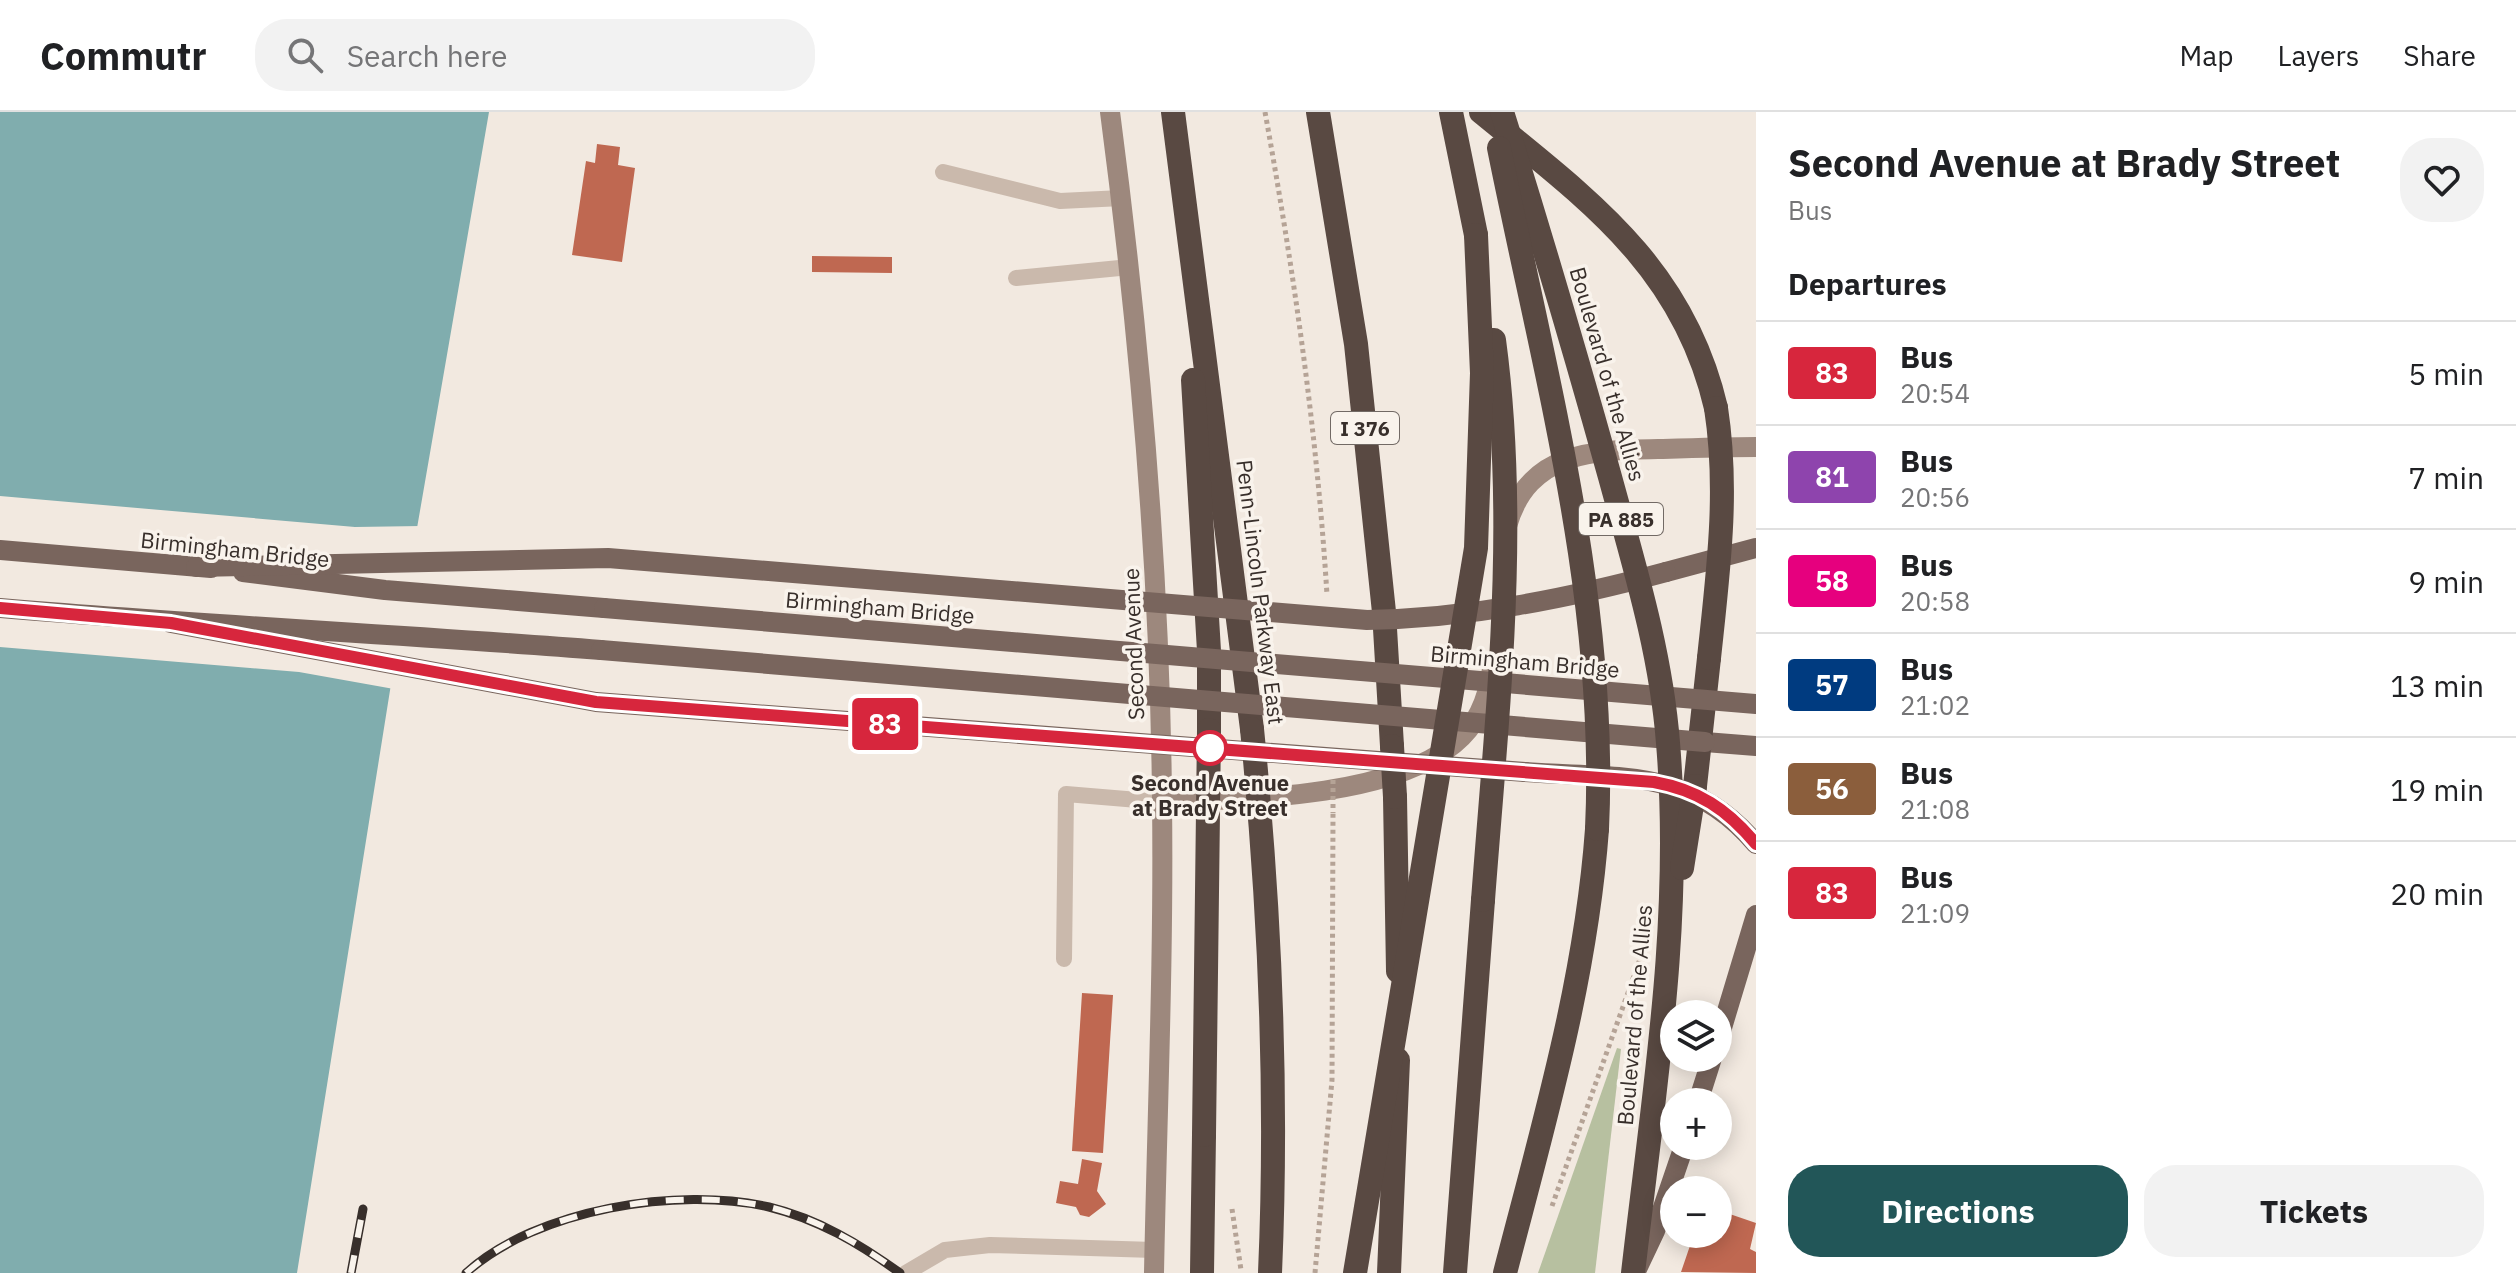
<!DOCTYPE html>
<meta charset="utf-8">
<style>
:root{--surface:#fff;--page:#f2f2f2;--text:#202124;--muted:#757577;--line:#e0e0e0;--accent:#225658}
body{margin:0;font-family:"IBM Plex Sans",sans-serif;background:var(--page);color:var(--text);height:100vh;display:flex;flex-direction:column;font-size:30px;white-space:nowrap}
*{box-sizing:border-box;margin:0}
p{font-size:26px;color:var(--muted)}
.icon{flex:none;width:44px;height:44px;fill:none;stroke:currentColor;stroke-width:2;stroke-linecap:round;stroke-linejoin:round}
.map{position:relative;flex:1;overflow:hidden}
.panel{display:flex;flex-direction:column;background:var(--surface);width:760px}
.panel>*{flex:none}
.badge{padding:0 16px;border-radius:6px;font-size:28px;line-height:52px}
.buttons{position:absolute;left:1660px;top:888px;display:grid;gap:16px}
.buttons a{display:grid;place-items:center;width:72px;height:72px;border-radius:50%;background:var(--surface);box-shadow:0 4px 20px #0003;font-size:40px}
.map>.badge{position:absolute;translate:-50% -50%;box-shadow:0 0 0 4px #fff}
h2{padding:0 32px;font-size:30px;line-height:72px}
.round{display:grid;place-items:center;flex:none;width:84px;height:84px;border-radius:32px;background:var(--page)}
.head{display:flex;align-items:center;justify-content:space-between;height:136px;padding:0 32px}
h1{font-size:38px;font-weight:700;line-height:60px}
.cta{display:flex;gap:16px;margin-top:auto;padding:16px 32px}
.cta a{flex:1;height:92px;border-radius:32px;background:var(--accent);color:#fff;font-size:32px;font-weight:700;line-height:92px;text-align:center}
.cta a+a{background:var(--page);color:var(--text)}
ul{padding:0;list-style:none}
li{display:flex;align-items:center;gap:24px;height:104px;padding:0 32px;border-top:2px solid var(--line)}
li div{flex:1}
li b{display:block;font-size:30px}
li em{font-style:normal}
li .badge{min-width:88px;font-weight:700;text-align:center}
header{display:flex;align-items:center;gap:48px;box-sizing:border-box;height:112px;padding:0 40px;background:var(--surface);border-bottom:2px solid var(--line)}
header strong{font-size:38px}
nav{display:flex;gap:44px;margin-inline-start:auto;font-size:28px}
.search{width:560px;height:72px;background:var(--page);display:flex;align-items:center;gap:20px;box-sizing:border-box;padding:0 28px;border-radius:32px;color:var(--muted);font-size:30px}
main{display:flex;flex:1;min-height:0}
.map>svg:first-child{display:block}
</style>
<header>
<strong>Commutr</strong>
<div class="search"><svg class="icon" aria-label="search" viewBox="0 0 24 24"><circle cx="10" cy="10" r="6"/><path d="M15 15l6 6"/></svg>Search here</div>
<nav><a>Map</a><a>Layers</a><a>Share</a></nav>
</header>
<main>
<div class="map">
<svg width="1756" height="1161" viewBox="0 0 1756 1161">
<rect width="100%" height="100%" fill="#f2e9e0"/>
<polygon fill="#b7c0a0" points="1617,936 1621,937 1595,1161 1538,1161"/>
<polygon fill="#80adae" points="0,0 489,0 403,497 297,1161 0,1161"/>
<polygon fill="#f2e9e0" points="0,384 355,415 421,414 394,577 299,560 0,535"/>
<g fill="#bf6851">
<polygon points="597,32 620,35 618,53 635,56 622,150 572,143 586,49 595,51"/>
<polygon points="812,144 892,145 892,161 812,160"/>
<polygon points="1082,881 1113,883 1103,1041 1072,1039"/>
<polygon points="1082,1047 1102,1051 1097,1079 1106,1092 1089,1105 1080,1103 1076,1095 1056,1091 1060,1069 1078,1072"/>
<polygon points="1718,1098 1756,1111 1750,1137 1756,1140 1756,1161 1681,1160 1694,1122 1718,1122"/>
</g>
<g fill="none" stroke-linecap="round" stroke-linejoin="round">
<g stroke="#b5a396" stroke-width="5" stroke-dasharray="4 4" stroke-linecap="butt">
<path d="M 1265,0 C 1294,161 1317,320 1327,483"/>
<polyline points="1552,1094 1640,847"/>
<polyline points="1232,1097 1241,1158"/>
<polyline points="1315,1161 1332,968 1333,701"/>
</g>
<g stroke="#cab9ac" stroke-width="16">
<polyline points="943,60 1060,89 1122,86"/>
<polyline points="1016,166 1130,155"/>
<polyline points="1064,847 1066,682 1162,690"/>
<polyline points="906,1161 945,1138 990,1133 1154,1138"/>
</g>
<g stroke="#9d887d" stroke-width="20">
<path d="M 1110,0 C 1140,228 1160,458 1162,688 C 1164,846 1157,1004 1154,1161"/>
<path d="M 1507,414 C 1529,337 1597,338 1663,337 C 1694,336 1725,335 1756,335"/>
<path d="M 1162,690 C 1246,687 1387,686 1454,632 C 1478,613 1488,586 1492,557"/>
</g>
<g stroke="#79655d" stroke-width="20">
<polyline points="0,438 211,456"/>
<polyline points="243,460 385,478 604,496"/>
<polyline points="1666,460 1756,436"/>
<path d="M 0,496 C 200,513 400,522 601,538"/>
<polyline points="1705,630 1756,634"/>
<path d="M 1525,660 C 1618,667 1690,654 1756,732"/>
<polyline points="1718,929 1756,803"/>
<polyline points="1698,990 1712,946"/>
<polyline points="1637,1157 1655,1119 1684,1034"/>
</g>
<g stroke="#594942" stroke-width="24">
<polyline points="1173,0 1252,617"/>
<polyline points="1318,0 1356,232 1384,500 1392,634"/>
<polyline points="1451,0 1476,123"/>
<path d="M 1481,0 C 1587,87 1683,154 1716,296"/>
<polyline points="1193,268 1209,539 1209,618"/>
<polyline points="1695,674 1709,546"/>
<polyline points="1395,685 1398,859"/>
<polyline points="1202,1161 1204,1023"/>
<polyline points="1389,1161 1398,948"/>
<polyline points="1455,1161 1483,788"/>
<path d="M 1505,1161 C 1543,1014 1586,869 1597,717"/>
</g>
<defs>
<g id="rail">
<polyline points="351,1161 363,1097"/>
<path d="M 466,1161 C 536,1097 679,1074 769,1095 C 818,1107 860,1132 900,1161"/>
</g>
</defs>
<use href="#rail" stroke="#382f2b" stroke-width="9"/>
<use href="#rail" stroke="#f9f3ec" stroke-width="6" stroke-dasharray="18" stroke-linecap="butt"/>
<polyline stroke="#b5a396" stroke-width="5" stroke-dasharray="4 4" stroke-linecap="butt" points="1333,668 1333,701"/>
<g stroke="#79655d" stroke-width="20">
<path d="M 196,455 L 608,446 L 1367,508 C 1470,506 1566,487 1666,460"/>
<polyline points="604,496 1756,592"/>
<polyline points="171,511 596,590 1525,660"/>
<polyline points="601,538 1705,630"/>
</g>
<g stroke="#594942" stroke-width="24">
<path d="M 1502,0 C 1540,121 1576,243 1610,365 C 1634,453 1661,540 1668,631 C 1683,809 1653,985 1633,1161"/>
<path d="M 1499,36 C 1544,260 1608,487 1597,717"/>
<path d="M 1709,546 C 1718,461 1729,380 1716,296"/>
<path d="M 1252,617 C 1270,798 1278,980 1270,1161"/>
<polyline points="1392,634 1395,685"/>
<polyline points="1682,756 1695,674"/>
<path d="M 1483,788 C 1497,602 1519,414 1494,228"/>
<polyline points="1204,1023 1209,618"/>
<polyline points="1355,1161 1476,436 1482,261 1476,123"/>
</g>
</g>
<g fill="none" stroke-linecap="round" stroke-linejoin="round">
<defs>
<path id="line" d="M 0,496 L 171,511 L 596,590 L 1654,670 C 1698,678 1727,697 1756,732"/>
</defs>
<use href="#line" stroke="#fff" stroke-width="18"/>
<use href="#line" stroke="#d7263d" stroke-width="12"/>
</g>
<circle fill="#fff" stroke="#d7263d" stroke-width="4" cx="1210" cy="636" r="16"/>
<g text-anchor="middle" dominant-baseline="central" stroke-width="7" stroke-linejoin="round" paint-order="stroke">
<g fill="#f9f3ec" stroke="#726a65" stroke-width="2">
<rect x="1331" y="300" width="68" height="32" rx="6"/>
<rect x="1579" y="391" width="84" height="32" rx="6"/>
</g>
<g font-size="20" font-weight="bold" fill="#382f2b">
<text x="1365" y="316">I 376</text>
<text x="1621" y="407">PA 885</text>
</g>
<g font-size="22" fill="#382f2b" stroke="#f9f3ec">
<text transform="translate(1608 262) rotate(74)">Boulevard of the Allies</text>
<text transform="translate(235 437) rotate(6)">Birmingham Bridge</text>
<text transform="translate(1261 480) rotate(83)">Penn-Lincoln Parkway East</text>
<text transform="translate(880 495) rotate(5)">Birmingham Bridge</text>
<text transform="translate(1133 532) rotate(-92)">Second Avenue</text>
<text transform="translate(1525 549) rotate(5)">Birmingham Bridge</text>
<text transform="translate(1634 903) rotate(-85)">Boulevard of the Allies</text>
</g>
<g font-size="22" font-weight="bold" fill="#382f2b" stroke="#f9f3ec">
<text x="1210" y="670">Second Avenue<tspan x="1210" dy="25">at Brady Street</tspan></text>
</g>
</g>
</svg>
<div class="buttons">
<a><svg class="icon" aria-label="layers" viewBox="0 0 24 24"><path d="M12 4l9 5-9 5-9-5zM3 14l9 5 9-5"/></svg></a>
<a>+</a>
<a>−</a>
</div>
<b class="badge" style="left:885px;top:612px;background:#d7263d;color:#fff">83</b>
</div>
<section class="panel">
<div class="head"><div><h1>Second Avenue at Brady Street</h1><p>Bus</p></div><a class="round"><svg class="icon" aria-label="heart" viewBox="0 0 24 24"><path d="M12 20l-8-8c-3-5 5-10 8-4 3-6 11-1 8 4z"/></svg></a></div>
<h2>Departures</h2>
<ul>
<li><span class="badge" style="background:#d7263d;color:#fff">83</span><div><b>Bus</b><p>20:54</p></div><em>5 min</em></li>
<li><span class="badge" style="background:#8e44ad;color:#fff">81</span><div><b>Bus</b><p>20:56</p></div><em>7 min</em></li>
<li><span class="badge" style="background:#e6007e;color:#fff">58</span><div><b>Bus</b><p>20:58</p></div><em>9 min</em></li>
<li><span class="badge" style="background:#003b80;color:#fff">57</span><div><b>Bus</b><p>21:02</p></div><em>13 min</em></li>
<li><span class="badge" style="background:#8b5e3c;color:#fff">56</span><div><b>Bus</b><p>21:08</p></div><em>19 min</em></li>
<li><span class="badge" style="background:#d7263d;color:#fff">83</span><div><b>Bus</b><p>21:09</p></div><em>20 min</em></li>
</ul>
<div class="cta"><a>Directions</a><a>Tickets</a></div>
</section>
</main>
